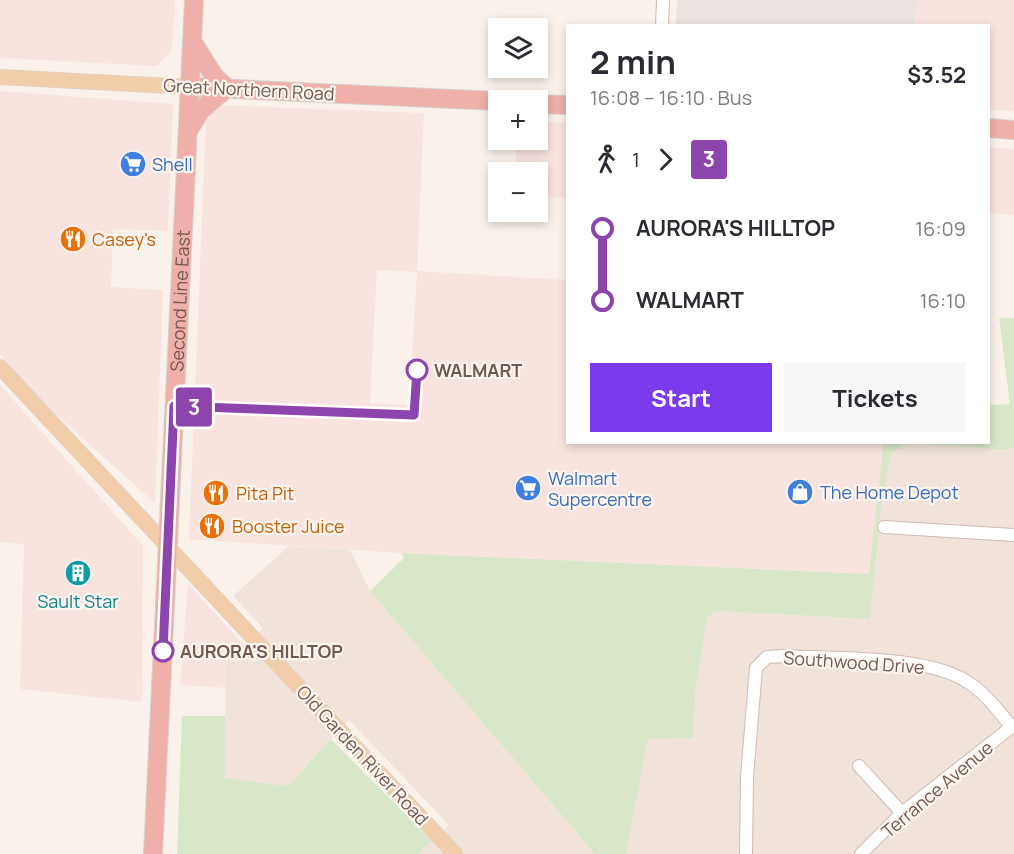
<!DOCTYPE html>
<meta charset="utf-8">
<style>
:root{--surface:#fff;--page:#f7f7f7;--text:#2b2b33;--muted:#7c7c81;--accent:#7c3aed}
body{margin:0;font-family:Manrope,sans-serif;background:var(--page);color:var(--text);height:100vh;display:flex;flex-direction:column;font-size:22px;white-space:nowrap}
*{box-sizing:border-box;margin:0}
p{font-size:20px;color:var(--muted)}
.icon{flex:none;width:33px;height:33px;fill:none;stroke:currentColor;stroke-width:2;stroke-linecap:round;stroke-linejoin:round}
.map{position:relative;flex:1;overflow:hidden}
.sheet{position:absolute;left:566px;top:24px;width:424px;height:420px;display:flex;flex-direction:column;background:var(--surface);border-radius:0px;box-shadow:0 3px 9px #0003}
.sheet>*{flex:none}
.badge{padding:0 12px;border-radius:4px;font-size:21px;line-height:39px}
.controls{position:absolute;left:488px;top:18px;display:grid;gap:12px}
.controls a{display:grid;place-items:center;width:60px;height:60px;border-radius:0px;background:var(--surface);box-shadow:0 3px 9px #0003;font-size:30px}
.map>.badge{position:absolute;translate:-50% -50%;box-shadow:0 0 0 3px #fff}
.legs{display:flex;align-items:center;gap:9px;height:66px;padding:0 24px;font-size:20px}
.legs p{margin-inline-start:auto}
.headline{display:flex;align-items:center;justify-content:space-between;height:102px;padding:0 24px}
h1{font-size:33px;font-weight:700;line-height:45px}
.cta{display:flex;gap:12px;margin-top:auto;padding:12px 24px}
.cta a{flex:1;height:69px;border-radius:0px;background:var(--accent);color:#fff;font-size:24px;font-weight:700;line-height:69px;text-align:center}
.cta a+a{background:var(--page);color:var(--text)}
ul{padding:0 24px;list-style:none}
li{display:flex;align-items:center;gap:21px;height:72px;font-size:22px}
li i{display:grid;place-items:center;width:9px;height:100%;margin:0 8px;background:currentColor}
li i::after{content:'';width:15px;height:15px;margin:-8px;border:4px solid;border-radius:50%;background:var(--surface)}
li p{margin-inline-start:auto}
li:first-child i{background:linear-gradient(#0000 50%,currentColor 0)}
li:last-child i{background:linear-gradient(currentColor 50%,#0000 0)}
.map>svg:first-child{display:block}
</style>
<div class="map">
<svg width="1014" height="854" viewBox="0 0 1014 854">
<rect width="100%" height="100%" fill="#faf2ea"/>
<g fill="#f1e3d9">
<polygon points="908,443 1007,450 1014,448 1014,854 626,854 648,739 693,738 696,687 707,618 716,611 870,619 881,509 891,453"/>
<polygon points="289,546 350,550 370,591 595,854 418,854 449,825 349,720 288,786 224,778 226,664 263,628 233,596"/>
</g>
<g fill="#f9e3df" fill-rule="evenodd">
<polygon points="0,0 175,0 172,50 157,66 0,58"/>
<polygon points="917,0 1014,0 1014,111 989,110 988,26 915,25"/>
<polygon points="0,91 173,104 168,231 113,229 111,287 163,290 155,503 32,393 0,354"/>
<path d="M 218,105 L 424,113 L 417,271 L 567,280 L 567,442 L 883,443 L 869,574 L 401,553 L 189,539 L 206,119 ZM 377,270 L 417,272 L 409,405 L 370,403 Z"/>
<polygon points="537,121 567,123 567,198 537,197 537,172 515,172 517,140 537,140"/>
<polygon points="989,147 1014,149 1014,215 989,213"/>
<polygon points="0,385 143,546 142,702 20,689 24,544 0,542"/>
<polygon points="188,584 245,646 226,664 226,688 180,685"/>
</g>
<polygon fill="#eae3df" points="677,0 917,0 915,25 676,26"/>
<g fill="#d9e7c9">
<polygon points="999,318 1014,318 1014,448 1007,450 908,443 891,453 881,509 870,619 716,611 707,618 696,687 693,738 648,739 626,854 595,854 370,591 404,558 401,553 869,574 883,443 988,442 989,405 1010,404"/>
<polygon points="182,716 225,716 225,778 288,786 331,739 432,841 418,854 177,854"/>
</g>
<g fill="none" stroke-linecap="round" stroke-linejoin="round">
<defs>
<g id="minor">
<polyline points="662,26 663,0"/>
<polyline points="884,527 1014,535"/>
<polyline points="859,766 902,813"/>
<path d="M 746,854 L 747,777 L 756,668 L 767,657 L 784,656 C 833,659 925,655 966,681 C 985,692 998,711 1012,727"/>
<polyline points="861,854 902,813 1014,725"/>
</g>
<g id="major">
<polyline points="0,77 190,87"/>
<polyline points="0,367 455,854"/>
</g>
<g id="highway">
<polyline points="192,41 214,76 227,88"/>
<polyline points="190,87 498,101"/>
<polyline points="537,104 567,105"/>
<polyline points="988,128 1014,130"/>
<polyline points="188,131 201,110 227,88"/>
<path id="s1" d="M 153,854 L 194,0"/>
</g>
</defs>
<use href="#minor" stroke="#cebbb4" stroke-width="14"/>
<use href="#major" stroke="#d8d0ce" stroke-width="16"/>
<use href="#highway" stroke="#d8d0ce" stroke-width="20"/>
<use href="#minor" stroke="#fff" stroke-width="12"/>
<use href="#major" stroke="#f2cdaa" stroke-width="15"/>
<use href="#highway" stroke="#eeb0a8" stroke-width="18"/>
</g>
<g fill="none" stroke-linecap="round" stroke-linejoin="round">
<defs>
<polyline id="line-1" points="163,651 174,406 414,415 417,370"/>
</defs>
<use href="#line-1" stroke="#fff" stroke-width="14"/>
<use href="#line-1" stroke="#8e44ad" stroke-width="9"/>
</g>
<defs>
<symbol id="supermarket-disc" viewBox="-11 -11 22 22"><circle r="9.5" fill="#3f7fe0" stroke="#fdf6f0"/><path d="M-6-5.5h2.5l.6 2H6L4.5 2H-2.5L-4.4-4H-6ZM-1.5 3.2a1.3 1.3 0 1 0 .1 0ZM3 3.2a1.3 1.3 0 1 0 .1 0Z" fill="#fff"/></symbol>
<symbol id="restaurant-disc" viewBox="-11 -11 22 22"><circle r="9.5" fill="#e8710a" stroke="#fdf6f0"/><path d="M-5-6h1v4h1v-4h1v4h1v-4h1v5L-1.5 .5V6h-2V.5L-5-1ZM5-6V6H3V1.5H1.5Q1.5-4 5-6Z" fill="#fff"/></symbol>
<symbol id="shop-disc" viewBox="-11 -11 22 22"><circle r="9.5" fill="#3f7fe0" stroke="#fdf6f0"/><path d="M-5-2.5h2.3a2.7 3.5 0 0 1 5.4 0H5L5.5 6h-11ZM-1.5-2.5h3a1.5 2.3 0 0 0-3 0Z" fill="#fff"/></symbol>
<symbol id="building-disc" viewBox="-11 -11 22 22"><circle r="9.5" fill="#0f9aa8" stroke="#fdf6f0"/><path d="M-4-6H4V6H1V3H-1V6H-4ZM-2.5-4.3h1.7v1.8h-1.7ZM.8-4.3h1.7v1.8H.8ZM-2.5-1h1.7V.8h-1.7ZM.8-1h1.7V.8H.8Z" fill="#fff"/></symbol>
</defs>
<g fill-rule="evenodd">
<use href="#supermarket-disc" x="118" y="149" width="30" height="30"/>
<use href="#restaurant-disc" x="58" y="224" width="30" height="30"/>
<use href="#supermarket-disc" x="513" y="473" width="30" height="30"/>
<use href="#shop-disc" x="785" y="477" width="30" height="30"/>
<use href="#restaurant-disc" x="201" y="478" width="30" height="30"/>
<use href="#restaurant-disc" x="197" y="511" width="30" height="30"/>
<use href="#building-disc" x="63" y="558" width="30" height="30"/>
</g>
<g fill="#fff" stroke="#8e44ad" stroke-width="3">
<circle cx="417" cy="370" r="10"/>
<circle cx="163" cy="651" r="10"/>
</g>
<g text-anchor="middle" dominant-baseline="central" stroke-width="4.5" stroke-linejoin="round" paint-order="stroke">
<g font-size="18" fill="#735750" stroke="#fdf6f0">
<text transform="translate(249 89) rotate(3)">Great Northern Road</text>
<text stroke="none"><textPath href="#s1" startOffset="554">Second Line East</textPath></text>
<text transform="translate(854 662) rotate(4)">Southwood Drive</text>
<text transform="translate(363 755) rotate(47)">Old Garden River Road</text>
<text transform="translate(937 789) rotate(-40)">Terrance Avenue</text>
</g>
<g font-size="18" fill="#366cbe" stroke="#fdf6f0" text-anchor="start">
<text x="152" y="164">Shell</text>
<text x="548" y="478">Walmart<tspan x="548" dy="21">Supercentre</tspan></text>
<text x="820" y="492">The Home Depot</text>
</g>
<g font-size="18" fill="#c56008" stroke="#fdf6f0" text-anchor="start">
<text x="92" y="239">Casey's</text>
<text x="236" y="493">Pita Pit</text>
<text x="232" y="526">Booster Juice</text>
</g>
<g font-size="18" font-weight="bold" fill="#735750" stroke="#fdf6f0" text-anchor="start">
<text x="434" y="370">WALMART</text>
<text x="180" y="651">AURORA'S HILLTOP</text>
</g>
<g font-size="18" fill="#0d838f" stroke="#fdf6f0">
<text x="78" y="601">Sault Star</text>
</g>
</g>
</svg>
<div class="controls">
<a><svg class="icon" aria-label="layers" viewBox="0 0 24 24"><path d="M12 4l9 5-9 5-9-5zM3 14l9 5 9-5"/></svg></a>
<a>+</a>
<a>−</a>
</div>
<b class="badge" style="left:194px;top:407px;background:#8e44ad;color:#fff">3</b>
<section class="sheet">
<div class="headline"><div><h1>2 min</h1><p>16:08 – 16:10 · Bus</p></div><b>$3.52</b></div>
<div class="legs"><svg class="icon" aria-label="walk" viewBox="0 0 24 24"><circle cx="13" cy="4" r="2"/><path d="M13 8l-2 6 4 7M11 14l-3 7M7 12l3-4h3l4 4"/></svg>1<svg class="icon" aria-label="forward" viewBox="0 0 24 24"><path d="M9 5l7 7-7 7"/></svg><b class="badge" style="background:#8e44ad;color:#fff">3</b></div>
<ul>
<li><i style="color:#8e44ad"></i><b>AURORA'S HILLTOP</b><p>16:09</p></li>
<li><i style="color:#8e44ad"></i><b>WALMART</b><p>16:10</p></li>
</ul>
<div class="cta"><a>Start</a><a>Tickets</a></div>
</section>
</div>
